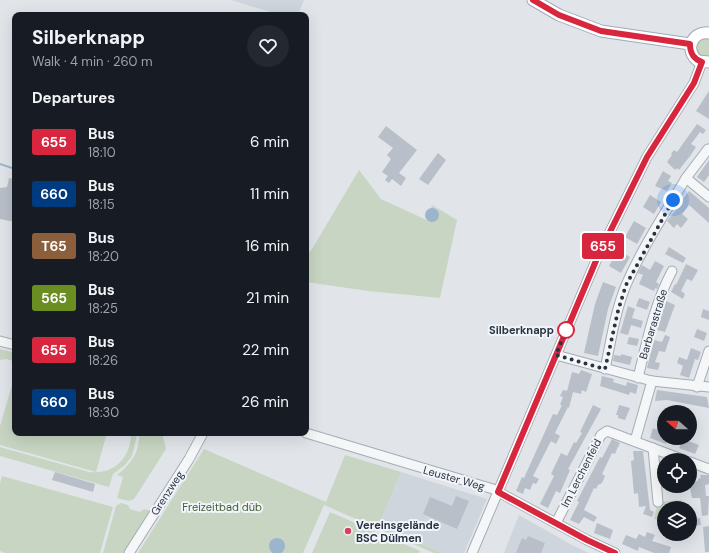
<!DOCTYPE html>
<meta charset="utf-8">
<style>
:root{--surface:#171b24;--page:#242831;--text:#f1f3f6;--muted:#9ea1a6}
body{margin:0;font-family:"DM Sans",sans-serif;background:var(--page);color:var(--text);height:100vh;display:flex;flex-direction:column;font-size:15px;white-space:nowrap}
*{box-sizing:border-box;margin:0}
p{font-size:13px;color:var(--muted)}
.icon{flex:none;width:22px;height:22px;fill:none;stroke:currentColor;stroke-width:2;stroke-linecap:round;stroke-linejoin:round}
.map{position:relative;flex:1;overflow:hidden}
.sheet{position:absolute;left:12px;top:12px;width:297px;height:424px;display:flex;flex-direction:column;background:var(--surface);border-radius:8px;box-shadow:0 4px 16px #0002}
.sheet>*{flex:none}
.badge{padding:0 8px;border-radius:3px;font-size:14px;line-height:26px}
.needle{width:26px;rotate:290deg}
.buttons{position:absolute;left:657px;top:405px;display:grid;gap:8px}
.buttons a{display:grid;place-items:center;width:40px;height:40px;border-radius:50%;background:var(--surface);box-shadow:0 4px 16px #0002;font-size:20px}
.you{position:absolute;width:20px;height:20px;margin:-10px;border:3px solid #fff;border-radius:50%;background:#1a73e8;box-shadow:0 0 0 6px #1a73e833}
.map>.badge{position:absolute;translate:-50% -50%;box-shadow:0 0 0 2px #fff}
h2{padding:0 20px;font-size:15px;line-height:36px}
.round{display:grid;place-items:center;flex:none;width:42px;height:42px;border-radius:21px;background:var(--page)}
.overview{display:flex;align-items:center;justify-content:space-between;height:68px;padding:0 20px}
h1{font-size:19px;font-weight:800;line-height:30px}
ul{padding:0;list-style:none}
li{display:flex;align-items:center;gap:12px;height:52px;padding:0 20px}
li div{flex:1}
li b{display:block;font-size:15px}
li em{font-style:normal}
li .badge{min-width:44px;font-weight:700;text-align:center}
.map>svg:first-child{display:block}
</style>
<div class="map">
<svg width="709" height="553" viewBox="0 0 709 553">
<rect width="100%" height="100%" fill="#e1e5ea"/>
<g fill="#cfd5dc">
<polygon points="231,0 304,0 298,15 280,15"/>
<polygon points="401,472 487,499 464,553 442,553 379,525"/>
<polygon points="519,515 572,545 589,553 504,553"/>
</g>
<g fill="#c8d5c2">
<polygon points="709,37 709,58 698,56 695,44 697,40"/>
<polygon points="359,170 381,199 429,221 437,210 431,209 432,205 457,220 440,298 368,291 306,282 306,255 312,249"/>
<polygon points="0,349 15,353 15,362 7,359 0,360"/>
<polygon points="14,378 15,433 107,433 96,472 0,445 0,426"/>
<path d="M 131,433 L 136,433 L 137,435 L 132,456 L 125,465 L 113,474 L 109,487 L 0,456 L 0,447 L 89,472 C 114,475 131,458 131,433 Z"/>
<path d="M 139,433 L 162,433 L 166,449 L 134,499 L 129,501 L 117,498 L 123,477 L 117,475 C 131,464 140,452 139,433 Z"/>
<polygon points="204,449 326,502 345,455 401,472 379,525 442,553 434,553 324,505 303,553 138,553"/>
<polygon points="2,476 113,507 100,553 5,553 0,551 0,484"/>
<polygon points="682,500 682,508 664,508 664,522 654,519 658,502"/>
<polygon points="121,503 128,505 130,509 140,512 144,509 151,511 124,553 103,553 116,506"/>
<polygon points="330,512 420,551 419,553 312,553"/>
</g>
<g fill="#9bb6cc">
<circle cx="432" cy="215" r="7"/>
<circle cx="277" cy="546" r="8"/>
</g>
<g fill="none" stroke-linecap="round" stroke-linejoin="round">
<polyline stroke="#9bb6cc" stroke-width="2" points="0,164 15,169"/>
</g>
<g fill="#b8bfc8">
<polygon points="709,91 709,119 696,111"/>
<polygon points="697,124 706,130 703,134 700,132 691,144 696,147 690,156 679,170 677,168 675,170 667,162 672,155 671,154 674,150 677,152"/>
<polygon points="386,126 417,150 399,173 406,178 401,186 392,179 389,183 385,180 388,176 382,172 391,159 387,155 393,148 378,137"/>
<polygon points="438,153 446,160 428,185 419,179"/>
<polygon points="709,160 709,175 704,182 697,177"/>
<polygon points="663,171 671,176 668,181 672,183 667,191 655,186"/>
<polygon points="9,178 15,179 15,222 0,219 0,188 7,187"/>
<polygon points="689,191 709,208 709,223 689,205 682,214 688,219 681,228 677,224 674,228 667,221 681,204 680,203"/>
<polygon points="650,195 661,202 654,214 643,207"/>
<polygon points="634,221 646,228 637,244 625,237"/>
<polygon points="669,247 686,258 683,263 665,254"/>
<polygon points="618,250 630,257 621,273 609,266"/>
<polygon points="655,261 664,266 656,282 659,284 657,289 655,288 654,291 639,284 643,275 638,273 642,265 650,270"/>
<polygon points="686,264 698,270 692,281 687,279 681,291 685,294 683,299 671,292 675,284 676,285"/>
<polygon points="603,282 616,287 608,309 598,356 584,353 595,304"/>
<polygon points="639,298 650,302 647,310 636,306"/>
<polygon points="666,301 675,305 665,332 657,330"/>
<polygon points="628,306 635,309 632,318 643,321 641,328 631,325 628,335 620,333"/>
<polygon points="703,309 709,311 709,320 701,317"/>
<polygon points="697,329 707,333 704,341 694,337"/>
<polygon points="665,335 670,337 665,352 659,351 655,362 660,363 658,370 647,368 654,340 662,342"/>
<polygon points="629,337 639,339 637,346 627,344"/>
<polygon points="691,348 701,352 698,360 695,359 689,378 680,375 683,366 677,363 679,357 687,360"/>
<polygon points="621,354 632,357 630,365 613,361 614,355 621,356"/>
<polygon points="581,370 592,374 586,392 582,390 581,394 573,392 569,408 568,407 555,433 560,436 556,444 551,441 533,476 539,479 536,484 533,483 530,490 525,488 523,494 516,491 522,477 524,478 553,414 557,415 562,405 560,405 563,397 560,396 563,390 567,391 572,372 579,374"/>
<polygon points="602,376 614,379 613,382 626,386 627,382 638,385 636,394 630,392 629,395 600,386"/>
<polygon points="657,390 707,397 709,408 667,400 655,401"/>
<polygon points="593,405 601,409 568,469 570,470 560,493 556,491 548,508 540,504 554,476 551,474 561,453 567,456 574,442 576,443 582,433 580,432"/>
<polygon points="619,405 630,408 625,420 618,418 618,415 616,415"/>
<polygon points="653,428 664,433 664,438 681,438 699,445 695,454 679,448 681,444 668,439 666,444 650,438"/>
<polygon points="612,439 620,443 617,449 615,454 612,453 602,474 605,476 602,483 598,485 596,489 594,488 584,510 597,517 594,522 584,517 579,524 570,520 579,502 577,501 600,457 602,458"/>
<polygon points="633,451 643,451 650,510 654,512 652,517 643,514 646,506 639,507 638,493 634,494 631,461 634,460"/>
<polygon points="55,472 95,484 93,492 52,480"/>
<polygon points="700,475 709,475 709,484 705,485 706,496 709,496 708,515 702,516 700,498 692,498 690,488 690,482 698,481 698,479 701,478"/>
<polygon points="456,496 469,501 457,529 423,514 430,497 452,506"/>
<polygon points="700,518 701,525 690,526 690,519"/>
<polygon points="597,523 613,530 610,539 594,533"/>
<polygon points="709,526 709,552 705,552 703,527"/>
<polygon points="647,532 655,535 652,541 671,547 669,553 654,553 639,547 638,551 622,544 626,535 636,539 639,534 645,537"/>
<polygon points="528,536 545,543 541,553 516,553 522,538 526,540"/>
</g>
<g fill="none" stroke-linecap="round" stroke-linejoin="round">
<defs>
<g id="minor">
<polyline points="708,149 686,178 709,197"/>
<polyline points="0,341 15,345"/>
<polyline points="556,355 652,381 709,387"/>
<path d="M 605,369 C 611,341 615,312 626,285 C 642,248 665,213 686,178"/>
<path d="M 638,378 C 647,341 654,305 672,271"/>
<polyline points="697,387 709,351"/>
<polyline points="306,433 493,489 587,540 615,553"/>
<polyline points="635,441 652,381"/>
<polyline points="653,448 658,502"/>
<polyline points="690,462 709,469"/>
<polyline points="556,523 601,435 607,431 684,460"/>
<polyline points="129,553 189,459 203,433"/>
<polyline points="472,553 598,256 647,157 694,83 702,62"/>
</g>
<g id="major">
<polyline points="533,0 559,15 601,31 690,44"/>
<path d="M 709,33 C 692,31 684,50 698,61 L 709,62"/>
</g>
</defs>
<use href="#minor" stroke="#a6acb5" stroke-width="11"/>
<use href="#major" stroke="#a0abb7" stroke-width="13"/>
<use href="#minor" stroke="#f4f6f8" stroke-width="9"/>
<use href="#major" stroke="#fff" stroke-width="11"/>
</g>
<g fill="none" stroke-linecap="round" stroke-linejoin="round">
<defs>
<path id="line" d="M 533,0 L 559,15 L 601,31 L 690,44 C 690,54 694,59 702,62 L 694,83 L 647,157 L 598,256 L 498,492 L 587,540 L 615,553"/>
</defs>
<use href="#line" stroke="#fff" stroke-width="9"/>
<use href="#line" stroke="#d7263d" stroke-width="6"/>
<polyline stroke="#283443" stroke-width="4" stroke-dasharray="0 7.2" points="566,330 556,355 605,369 618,311 626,285 673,200"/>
</g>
<circle fill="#fff" stroke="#d7263d" stroke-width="2" cx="566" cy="330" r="8"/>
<circle fill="#d54163" stroke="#f1f4f8" stroke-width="1.5" cx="348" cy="531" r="4"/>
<g text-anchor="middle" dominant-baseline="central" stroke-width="4" stroke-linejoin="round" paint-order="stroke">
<g font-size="11" fill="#283443" stroke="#f1f4f8">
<text transform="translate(653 324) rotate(-73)">Barbarastraße</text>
<text transform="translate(581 473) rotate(-63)">Im Lerchenfeld</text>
<text transform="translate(454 478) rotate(16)">Leuster Weg</text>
<text transform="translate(167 493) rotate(-57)">Grenzweg</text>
</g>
<g font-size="11" font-weight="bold" fill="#283443" stroke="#f1f4f8" text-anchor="end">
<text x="554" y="330">Silberknapp</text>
</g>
<g font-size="11" fill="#405f35" stroke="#f1f4f8">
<text x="222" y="507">Freizeitbad düb</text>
</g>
<g font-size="11" font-weight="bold" fill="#283443" stroke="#f1f4f8" text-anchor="start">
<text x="356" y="525">Vereinsgelände<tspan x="356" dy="13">BSC Dülmen</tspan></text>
</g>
</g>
</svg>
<div class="buttons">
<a><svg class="needle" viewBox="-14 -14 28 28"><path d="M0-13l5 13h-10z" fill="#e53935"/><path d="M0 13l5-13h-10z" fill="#9ea1a6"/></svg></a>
<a><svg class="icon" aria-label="locate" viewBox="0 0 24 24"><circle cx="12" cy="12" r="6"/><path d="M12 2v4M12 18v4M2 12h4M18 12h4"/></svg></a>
<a><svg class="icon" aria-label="layers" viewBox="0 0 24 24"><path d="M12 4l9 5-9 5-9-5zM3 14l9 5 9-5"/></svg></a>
</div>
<div class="you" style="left:673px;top:200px"></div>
<b class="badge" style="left:603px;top:246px;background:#d7263d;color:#fff">655</b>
<section class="sheet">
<div class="overview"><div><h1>Silberknapp</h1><p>Walk · 4 min · 260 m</p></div><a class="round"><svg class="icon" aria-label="heart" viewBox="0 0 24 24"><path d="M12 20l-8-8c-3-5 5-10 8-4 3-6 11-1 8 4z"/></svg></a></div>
<h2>Departures</h2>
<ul>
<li><span class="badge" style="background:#d7263d;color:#fff">655</span><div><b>Bus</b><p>18:10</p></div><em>6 min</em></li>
<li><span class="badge" style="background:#003b80;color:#fff">660</span><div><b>Bus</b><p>18:15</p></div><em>11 min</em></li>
<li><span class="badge" style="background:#8b5e3c;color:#fff">T65</span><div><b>Bus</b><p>18:20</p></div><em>16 min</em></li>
<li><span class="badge" style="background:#6b8e23;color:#fff">565</span><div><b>Bus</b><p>18:25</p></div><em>21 min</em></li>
<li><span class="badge" style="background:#d7263d;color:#fff">655</span><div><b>Bus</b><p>18:26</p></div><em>22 min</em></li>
<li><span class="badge" style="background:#003b80;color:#fff">660</span><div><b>Bus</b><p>18:30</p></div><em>26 min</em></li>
</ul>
</section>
</div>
